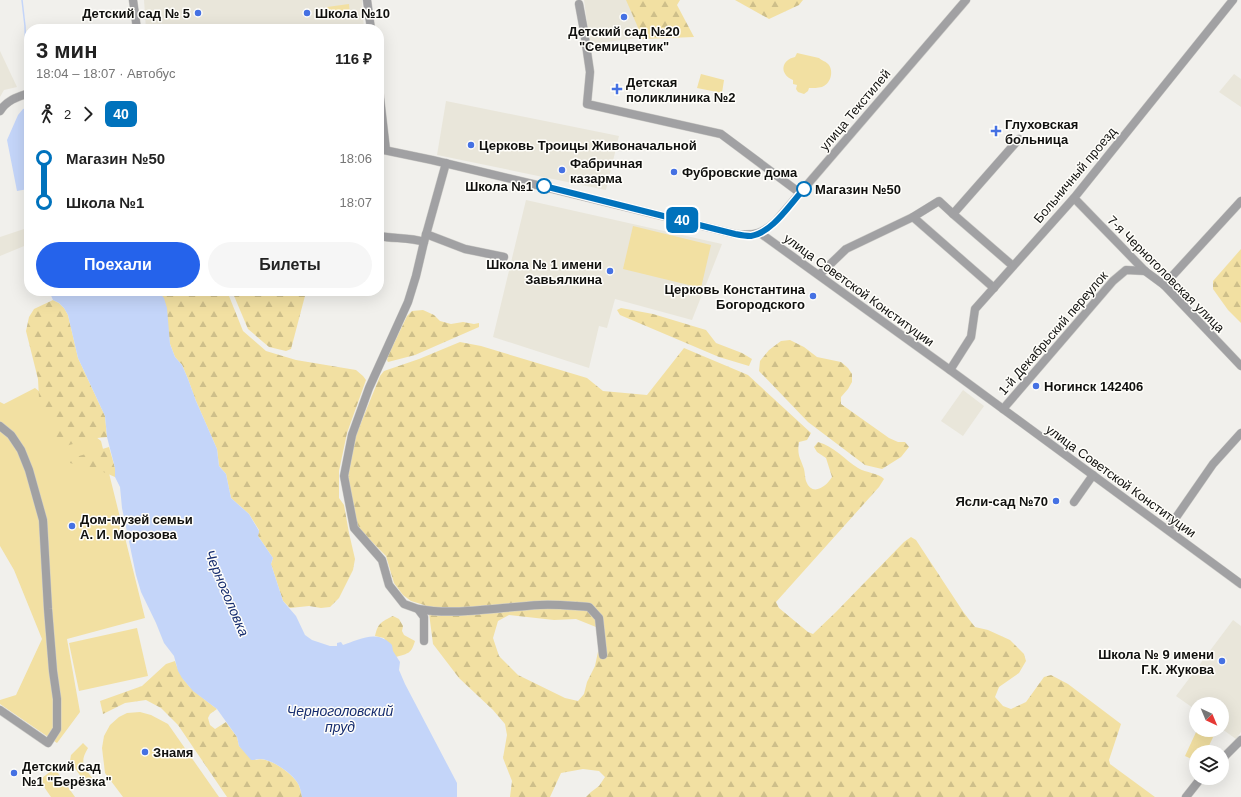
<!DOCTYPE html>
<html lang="ru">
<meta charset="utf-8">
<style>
:root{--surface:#fff;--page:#f6f6f6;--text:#222;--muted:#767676;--accent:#2563eb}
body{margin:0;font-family:Helvetica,sans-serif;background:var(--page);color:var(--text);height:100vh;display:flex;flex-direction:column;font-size:15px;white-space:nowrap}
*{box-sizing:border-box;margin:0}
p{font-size:13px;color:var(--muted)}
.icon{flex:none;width:22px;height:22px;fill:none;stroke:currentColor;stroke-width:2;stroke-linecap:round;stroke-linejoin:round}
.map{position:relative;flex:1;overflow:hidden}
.sheet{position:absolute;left:24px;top:24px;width:360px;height:272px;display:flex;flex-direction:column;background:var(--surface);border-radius:16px;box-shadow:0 4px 16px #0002}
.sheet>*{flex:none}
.badge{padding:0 8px;border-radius:6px;font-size:14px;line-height:26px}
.needle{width:26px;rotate:136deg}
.tools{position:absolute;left:1189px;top:697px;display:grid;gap:8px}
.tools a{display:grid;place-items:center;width:40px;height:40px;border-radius:50%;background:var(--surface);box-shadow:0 4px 16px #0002;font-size:20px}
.map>.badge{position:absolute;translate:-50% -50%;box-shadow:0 0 0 2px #fff}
.legs{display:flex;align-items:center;gap:6px;height:44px;padding:0 12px;font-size:13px}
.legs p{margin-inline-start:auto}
.headline{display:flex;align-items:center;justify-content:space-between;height:68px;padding:0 12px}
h1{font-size:22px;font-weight:600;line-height:30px}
.primary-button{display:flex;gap:8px;margin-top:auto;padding:8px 12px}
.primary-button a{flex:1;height:46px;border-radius:24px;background:var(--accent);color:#fff;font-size:16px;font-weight:600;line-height:46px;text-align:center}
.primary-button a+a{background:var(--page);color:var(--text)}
ul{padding:0 12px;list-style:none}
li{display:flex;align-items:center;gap:14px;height:44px;font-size:15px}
li i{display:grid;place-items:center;width:6px;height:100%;margin:0 5px;background:currentColor}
li i::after{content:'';width:10px;height:10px;margin:-5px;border:3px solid;border-radius:50%;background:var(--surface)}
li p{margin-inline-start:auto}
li:first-child i{background:linear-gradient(#0000 50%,currentColor 0)}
li:last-child i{background:linear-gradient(currentColor 50%,#0000 0)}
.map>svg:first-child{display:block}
</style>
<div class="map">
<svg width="1241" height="797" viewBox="0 0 1241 797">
<defs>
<pattern id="forest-firs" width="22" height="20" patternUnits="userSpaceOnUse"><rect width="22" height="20" fill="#f2e0a2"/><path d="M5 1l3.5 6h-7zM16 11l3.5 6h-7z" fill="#cebf8a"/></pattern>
</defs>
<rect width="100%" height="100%" fill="#f1f0ec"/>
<g fill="#e9e6da">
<polygon points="144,0 362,0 364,29 146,29"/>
<polygon points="584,0 658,0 663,35 590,44"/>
<polygon points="0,51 17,87 4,90 0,97"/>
<polygon points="1234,74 1241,79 1241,107 1219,92"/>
<polygon points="446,101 619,136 606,190 437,155"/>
<polygon points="526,200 722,244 692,320 615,299 607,328 599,326 589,368 493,337"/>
<polygon points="27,228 29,237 29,244 0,256 0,237"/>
<polygon points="963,390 984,406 963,436 941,421"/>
<polygon points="1233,620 1241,626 1241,732 1236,739 1222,729 1222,704 1196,704 1196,710 1176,696"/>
</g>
<g fill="#f2e0a2">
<polygon points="349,4 350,15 328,18 327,7"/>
<path d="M 797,53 L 819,58 C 822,61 826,61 829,65 C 834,73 830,84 822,87 C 818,88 813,88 809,88 L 808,91 L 804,94 L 798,92 L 796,89 L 797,85 L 793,84 L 793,80 C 779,74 781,60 795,57 Z"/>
<polygon points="701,74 724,80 722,93 697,88"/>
<polygon points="633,226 711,245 701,288 623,269"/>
<polygon points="35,388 101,441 145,618 67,639 80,712 57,743 0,704 0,700 16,695 42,639 14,570 0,546 0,402 4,404"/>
<polygon points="137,628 148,676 79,691 69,643"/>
<polygon points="140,712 151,715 168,724 219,797 123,797 105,773 102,748 104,736 110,725 119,717 127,713"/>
<polygon points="1197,730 1208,730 1215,733 1206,752 1196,752 1196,761 1185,756"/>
<path d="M 83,743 L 88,748 C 79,763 84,767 93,779 L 86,784 L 70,761 L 71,755 Z"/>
<polygon points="51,771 55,771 58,773 75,797 51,797 40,781 42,778"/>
</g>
<g fill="url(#forest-firs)" fill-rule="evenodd">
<polygon points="626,0 680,0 677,5 694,37 643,39"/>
<polygon points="735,0 803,0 799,5 769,19"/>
<polygon points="1241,249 1241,323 1228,310 1213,289 1213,281"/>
<polygon points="158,291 227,291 243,331 266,351 296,360 356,370 363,376 366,380 347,433 339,471 339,498 344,505 349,533 355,559 353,570 339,598 330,607 321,608 309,606 290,608 283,601 271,564 273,558 258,536 259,530 249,514 231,498 226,474 219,466 217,449 196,401 188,379 182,365 175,357 170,344 168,329"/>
<polygon points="232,291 306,292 291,349 286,351 269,347 248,329"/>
<polygon points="53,300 59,303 64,308 68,315 78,358 105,416 107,437 97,438 65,446 54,443 55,433 52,421 46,412 39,398 38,379 26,331 29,317 34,309"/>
<polygon points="621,308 653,314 706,330 716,343 742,353 752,359 749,366 719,357 620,315 617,310"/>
<polygon points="423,310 434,315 440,321 451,324 463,322 474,324 479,323 479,327 415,355 388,362 387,360 388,356 407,316 412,311"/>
<polygon points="790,340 804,347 817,357 841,362 848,368 852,374 852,382 848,389 841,397 841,404 889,438 898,442 905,442 909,447 901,457 882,469 865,465 808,422 759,371 760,361 769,350 781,341"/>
<path d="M 460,342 L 481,346 L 587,378 L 603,391 L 647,395 L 684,348 L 748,375 L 811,433 L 807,440 L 799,442 C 797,456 800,457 804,469 C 805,473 805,478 806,481 C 812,497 826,487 832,477 L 826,458 L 817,452 L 814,447 L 818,442 C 834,446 845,460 858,468 C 866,473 879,473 884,479 L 879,487 L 776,602 L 779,608 L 808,632 L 813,634 L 836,612 L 904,542 L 911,537 L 916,540 L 964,613 L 975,627 L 988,630 L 1010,640 L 1024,654 L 1026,661 L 1019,673 L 999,687 L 995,697 L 1003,706 L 1011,709 L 1026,702 L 1044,677 L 1051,675 L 1068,684 L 1121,724 L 1109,760 L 1110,764 L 1155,797 L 586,797 L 591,792 L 599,786 L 605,777 L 599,771 L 583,769 L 561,773 L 550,797 L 510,797 L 512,781 L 503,758 L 507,735 L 505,724 L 493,710 L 459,678 L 433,644 L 429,613 L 424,605 L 411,601 L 403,595 L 394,583 L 386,556 L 357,527 L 348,477 L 356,435 L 380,376 L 384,371 L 419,359 ZM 509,615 L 554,620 L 576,619 L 596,627 L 599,647 L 595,666 L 587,682 L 584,694 L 578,701 L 565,698 L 518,675 L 499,656 L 493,638 L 498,621 Z"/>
<polygon points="109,447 115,468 115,477 101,471 70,463 69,459"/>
<path d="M 393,616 L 399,619 L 403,626 L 402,631 L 404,635 L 415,641 C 411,654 409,653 396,657 L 384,638 L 375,636 C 378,623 381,622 393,616 Z"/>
<path d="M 175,661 C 182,685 198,694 217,709 L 210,714 L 208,718 L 210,725 L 215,729 L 226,722 L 237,737 L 239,746 L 256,760 C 268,756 290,772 297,782 C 300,786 301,792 302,797 L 227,797 L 178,725 L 161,708 L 146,700 L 125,703 L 103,714 L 100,701 L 142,686 L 166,664 Z"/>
</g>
<g fill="#c4d5f9">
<polygon points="29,107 29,191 28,189 17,191 7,140 18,115 23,109"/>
<path d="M 49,291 L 158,291 L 164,298 L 167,308 L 170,344 L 175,357 L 182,365 L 188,379 L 196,401 L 217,449 L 219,466 L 226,474 L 231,498 L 249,514 L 259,531 L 258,536 L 273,558 L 271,564 L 283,601 L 296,616 L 305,635 L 312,640 L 330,646 L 337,646 L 337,643 L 341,642 L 343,645 C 355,641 372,632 384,639 C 387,640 390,643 392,645 L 393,651 L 400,662 L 399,670 L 405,684 L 457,783 L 457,797 L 302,797 C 301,792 300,786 297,782 C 291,773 272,759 260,759 C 257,759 254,760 251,760 L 239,746 L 237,737 L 217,709 L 193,691 L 182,678 L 178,671 L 174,656 L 164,643 L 156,623 L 141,592 L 136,575 L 122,508 L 120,487 L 115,477 L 115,468 L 107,437 L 105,416 L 78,358 L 68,315 L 64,308 L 59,303 L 53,300 Z"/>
</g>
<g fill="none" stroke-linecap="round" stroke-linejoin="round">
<polyline stroke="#c4d5f9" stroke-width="1.5" points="22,0 25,26 27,90"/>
<defs>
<g id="minor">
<polyline points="133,0 137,29"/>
<polyline points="367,0 371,29"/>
<polyline points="579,4 584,31 590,72 587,104 721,134 800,193"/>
<polyline points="379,89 386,150"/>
<path d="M 0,111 C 7,100 17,97 29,93"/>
<path d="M 379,149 L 432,160 L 541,186 L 735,234 C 755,236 762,234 776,221 L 966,0"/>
<polyline points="1074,198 1145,271 1164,285 1241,366"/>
<polyline points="913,217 939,201 953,214"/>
<polyline points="760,233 950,370 1241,584"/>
<polyline points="426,234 465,249 504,257"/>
<path d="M 379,236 C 394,239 409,237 424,242"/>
<polyline points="1013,266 953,214 1019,139"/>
<polyline points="819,275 846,249 913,217 994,288"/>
<polyline points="1164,285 1241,201"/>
<polyline points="950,370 971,337 975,309 1074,198 1233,0"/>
<polyline points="1003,409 1113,281 1126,270 1145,271"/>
<polyline points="0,426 11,435 21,450 29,470 43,520 48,609 53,671 57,699 57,729 48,743 0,710"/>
<polyline points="1074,502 1093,475"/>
<polyline points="1168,529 1213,464 1241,433"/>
<path d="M 418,609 C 456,616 500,607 540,605 C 556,604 572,606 589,607 L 599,618 L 603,655"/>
<polyline points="424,641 424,617 418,609 404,604 389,585 382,560 354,528 344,476 352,435 369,388 408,302 416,276 424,242 446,163"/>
<polyline points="1222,759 1241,740"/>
<polyline points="1186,797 1201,778"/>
</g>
</defs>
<use href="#minor" stroke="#cdccc8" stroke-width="9"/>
<use href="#minor" stroke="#a1a1a3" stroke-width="8"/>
</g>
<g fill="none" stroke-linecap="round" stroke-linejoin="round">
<defs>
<path id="line-1" d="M 544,186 L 735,234 C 740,235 746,236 751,236 C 772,233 790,204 804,189"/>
</defs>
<use href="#line-1" stroke="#fff" stroke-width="9"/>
<use href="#line-1" stroke="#0072bc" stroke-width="6"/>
</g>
<g fill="#4571e3" stroke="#fffefa" stroke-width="1.5">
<circle cx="198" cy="13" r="4"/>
<circle cx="307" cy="13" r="4"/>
<circle cx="624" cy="17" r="4"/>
<path d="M615 83h4v4h4v4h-4v4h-4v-4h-4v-4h4z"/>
<path d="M994 125h4v4h4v4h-4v4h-4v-4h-4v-4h4z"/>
<circle cx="471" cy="145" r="4"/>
<circle cx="562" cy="170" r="4"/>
<circle cx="674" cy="172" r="4"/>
<circle cx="610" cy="271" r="4"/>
<circle cx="813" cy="296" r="4"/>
<circle cx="1036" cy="386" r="4"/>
<circle cx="1056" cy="501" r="4"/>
<circle cx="72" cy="526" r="4"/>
<circle cx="1222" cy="661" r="4"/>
<circle cx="145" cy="752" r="4"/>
<circle cx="14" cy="773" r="4"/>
</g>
<g fill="#fff" stroke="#0072bc" stroke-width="2">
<circle cx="544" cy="186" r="7"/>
<circle cx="804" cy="189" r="7"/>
</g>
<g text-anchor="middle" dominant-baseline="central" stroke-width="3" stroke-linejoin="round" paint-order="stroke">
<g font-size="13" font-weight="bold" fill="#10100e" stroke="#fffefa" text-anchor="start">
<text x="190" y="13" text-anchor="end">Детский сад № 5</text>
<text x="315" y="13">Школа №10</text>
<text x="624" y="31" text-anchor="middle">Детский сад №20<tspan x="624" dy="15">"Семицветик"</tspan></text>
<text x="626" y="82">Детская<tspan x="626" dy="15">поликлиника №2</tspan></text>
<text x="1005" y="124">Глуховская<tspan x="1005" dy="15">больница</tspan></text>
<text x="479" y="145">Церковь Троицы Живоначальной</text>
<text x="570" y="163">Фабричная<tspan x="570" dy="15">казарма</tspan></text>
<text x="682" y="172">Фубровские дома</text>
<text x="602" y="264" text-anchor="end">Школа № 1 имени<tspan x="602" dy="15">Завьялкина</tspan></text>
<text x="805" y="289" text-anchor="end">Церковь Константина<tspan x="805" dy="15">Богородского</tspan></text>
<text x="1044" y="386">Ногинск 142406</text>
<text x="1048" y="501" text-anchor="end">Ясли-сад №70</text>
<text x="80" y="519">Дом-музей семьи<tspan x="80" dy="15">А. И. Морозова</tspan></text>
<text x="1214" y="654" text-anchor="end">Школа № 9 имени<tspan x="1214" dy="15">Г.К. Жукова</tspan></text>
<text x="153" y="752">Знамя</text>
<text x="22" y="766">Детский сад<tspan x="22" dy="15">№1 "Берёзка"</tspan></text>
</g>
<g font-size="13" fill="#10100e" stroke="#fffefa">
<text transform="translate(855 110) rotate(-50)">улица Текстилей</text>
<text transform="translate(1075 175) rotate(-50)">Больничный проезд</text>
<text transform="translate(1166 274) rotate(45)">7-я Черноголовская улица</text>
<text transform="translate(859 290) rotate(36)">улица Советской Конституции</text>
<text transform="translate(1053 333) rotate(-49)">1-й Декабрьский переулок</text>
<text transform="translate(1121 481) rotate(36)">улица Советской Конституции</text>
</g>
<g font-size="13" font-weight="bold" fill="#10100e" stroke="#fffefa" text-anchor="end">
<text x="533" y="186">Школа №1</text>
<text x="815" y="189" text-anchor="start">Магазин №50</text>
</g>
<g font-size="14" font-style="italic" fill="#162d6f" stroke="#fffefa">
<text transform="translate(227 593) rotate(67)">Черноголовка</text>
<text x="340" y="711">Черноголовский<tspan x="340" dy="16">пруд</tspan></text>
</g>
</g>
</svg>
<div class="tools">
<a><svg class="needle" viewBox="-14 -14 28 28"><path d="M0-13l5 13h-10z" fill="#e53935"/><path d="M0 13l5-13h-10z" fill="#767676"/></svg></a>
<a><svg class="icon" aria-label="layers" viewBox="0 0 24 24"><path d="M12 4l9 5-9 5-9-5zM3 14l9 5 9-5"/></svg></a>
</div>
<b class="badge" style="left:682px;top:220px;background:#0072bc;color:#fff">40</b>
<section class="sheet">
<div class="headline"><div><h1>3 мин</h1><p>18:04 – 18:07 · Автобус</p></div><b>116 ₽</b></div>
<div class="legs"><svg class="icon" aria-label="walk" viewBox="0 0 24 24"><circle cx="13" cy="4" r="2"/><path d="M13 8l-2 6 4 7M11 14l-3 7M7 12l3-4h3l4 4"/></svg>2<svg class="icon" aria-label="forward" viewBox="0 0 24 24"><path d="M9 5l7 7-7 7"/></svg><b class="badge" style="background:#0072bc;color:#fff">40</b></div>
<ul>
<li><i style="color:#0072bc"></i><b>Магазин №50</b><p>18:06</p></li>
<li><i style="color:#0072bc"></i><b>Школа №1</b><p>18:07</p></li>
</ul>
<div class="primary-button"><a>Поехали</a><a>Билеты</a></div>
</section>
</div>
